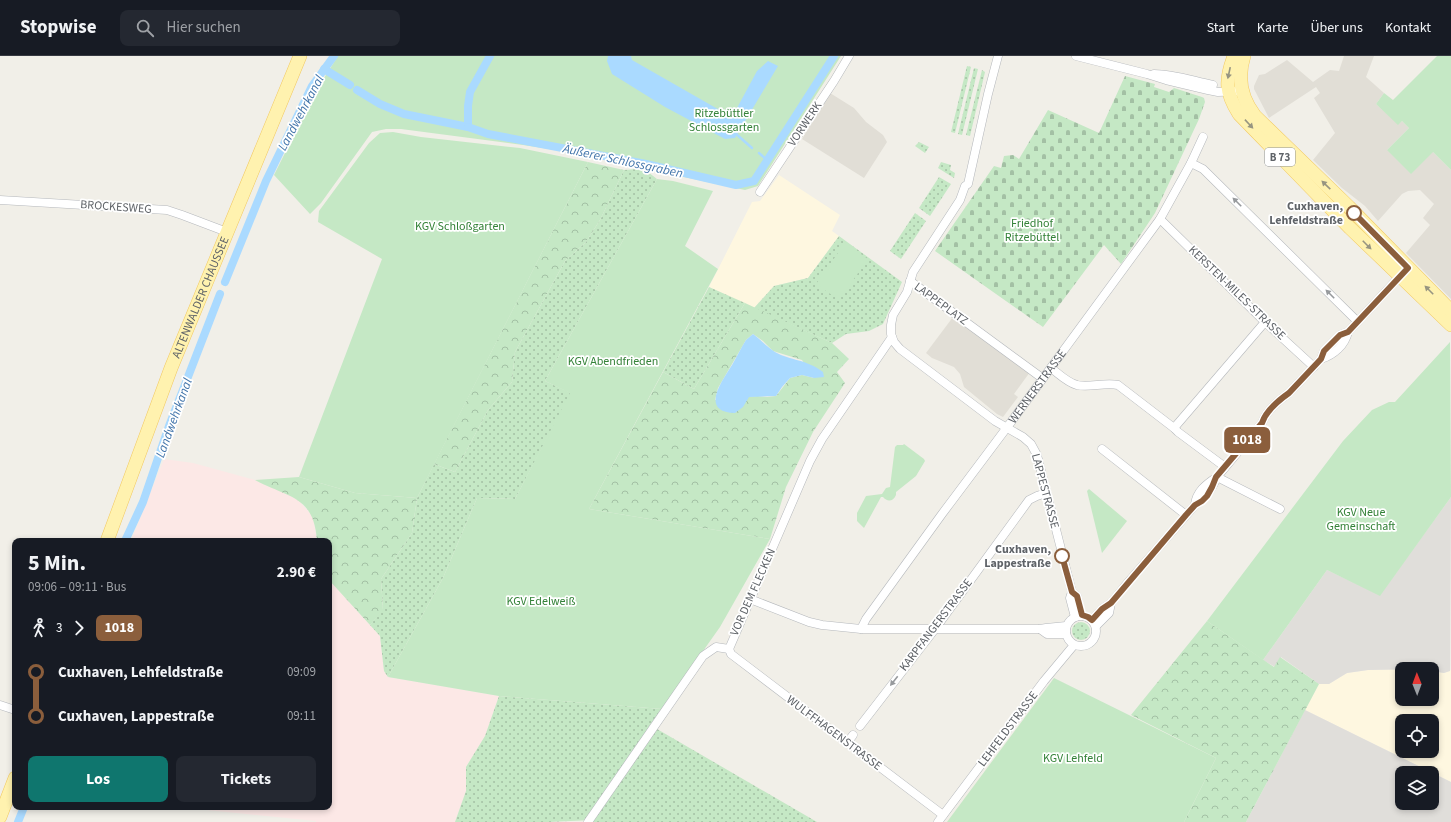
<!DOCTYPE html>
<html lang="de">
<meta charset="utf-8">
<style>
:root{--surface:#171b24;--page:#242831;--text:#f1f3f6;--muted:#9ea1a6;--line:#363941;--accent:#0f766e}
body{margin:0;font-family:"Source Sans 3",sans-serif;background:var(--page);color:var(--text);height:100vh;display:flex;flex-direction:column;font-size:15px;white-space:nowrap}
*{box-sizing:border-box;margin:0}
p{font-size:13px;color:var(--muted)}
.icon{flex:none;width:22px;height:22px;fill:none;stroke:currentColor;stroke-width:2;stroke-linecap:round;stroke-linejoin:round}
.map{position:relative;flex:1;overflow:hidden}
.details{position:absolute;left:12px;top:482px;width:320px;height:272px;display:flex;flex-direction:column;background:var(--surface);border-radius:8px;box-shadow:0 2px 6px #0003}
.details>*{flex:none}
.badge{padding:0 8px;border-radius:6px;font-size:14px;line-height:26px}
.needle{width:26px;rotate:359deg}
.buttons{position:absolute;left:1395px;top:606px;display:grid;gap:8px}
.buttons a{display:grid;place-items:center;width:44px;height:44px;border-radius:8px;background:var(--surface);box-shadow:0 2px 6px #0003;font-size:20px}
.map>.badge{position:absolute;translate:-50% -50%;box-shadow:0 0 0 2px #fff}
.legs{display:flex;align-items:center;gap:6px;height:44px;padding:0 16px;font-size:13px}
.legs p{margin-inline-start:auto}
.summary{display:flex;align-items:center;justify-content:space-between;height:68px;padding:0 16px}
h1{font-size:22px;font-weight:700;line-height:30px}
.button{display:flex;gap:8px;margin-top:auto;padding:8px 16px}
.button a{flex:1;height:46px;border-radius:8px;background:var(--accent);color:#fff;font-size:16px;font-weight:700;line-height:46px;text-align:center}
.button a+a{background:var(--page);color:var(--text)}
ul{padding:0 16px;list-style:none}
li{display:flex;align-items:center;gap:14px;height:44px;font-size:15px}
li i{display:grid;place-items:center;width:6px;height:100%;margin:0 5px;background:currentColor}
li i::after{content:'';width:10px;height:10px;margin:-5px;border:3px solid;border-radius:50%;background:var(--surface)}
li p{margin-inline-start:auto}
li:first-child i{background:linear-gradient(#0000 50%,currentColor 0)}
li:last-child i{background:linear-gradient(currentColor 50%,#0000 0)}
header{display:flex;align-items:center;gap:24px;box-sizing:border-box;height:56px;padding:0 20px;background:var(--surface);border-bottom:1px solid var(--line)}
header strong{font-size:19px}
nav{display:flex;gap:22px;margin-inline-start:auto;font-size:14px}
.search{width:280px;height:36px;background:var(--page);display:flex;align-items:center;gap:10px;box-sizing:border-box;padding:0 14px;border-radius:8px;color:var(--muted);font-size:15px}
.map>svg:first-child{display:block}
</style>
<header>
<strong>Stopwise</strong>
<div class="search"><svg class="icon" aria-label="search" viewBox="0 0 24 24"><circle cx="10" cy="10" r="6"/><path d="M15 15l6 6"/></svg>Hier suchen</div>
<nav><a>Start</a><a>Karte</a><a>Über uns</a><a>Kontakt</a></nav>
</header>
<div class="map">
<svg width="1451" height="766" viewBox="0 0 1451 766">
<defs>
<pattern id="grass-dots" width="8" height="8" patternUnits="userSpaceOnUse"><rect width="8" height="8" fill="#c5e8c5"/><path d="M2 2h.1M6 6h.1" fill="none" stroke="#a3c0a4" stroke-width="1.8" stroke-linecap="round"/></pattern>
<pattern id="forest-crowns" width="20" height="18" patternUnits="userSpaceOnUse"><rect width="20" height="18" fill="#c5e8c5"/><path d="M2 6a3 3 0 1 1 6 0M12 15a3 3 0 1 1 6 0" fill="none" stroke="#a3c0a4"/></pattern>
<pattern id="cemetery-stones" width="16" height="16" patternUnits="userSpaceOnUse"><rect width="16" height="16" fill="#c5e8c5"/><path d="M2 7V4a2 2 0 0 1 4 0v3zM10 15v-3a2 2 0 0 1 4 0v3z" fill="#a3c0a4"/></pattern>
</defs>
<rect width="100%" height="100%" fill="#f1efe8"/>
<g fill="#fef7e0" fill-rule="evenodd">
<polygon points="779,119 840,159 832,175 839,180 808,222 774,230 754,252 709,231 752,146 760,145"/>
<path d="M 1402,613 L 1402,643 L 1432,643 L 1432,615 L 1444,617 L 1451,614 L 1451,726 L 1305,654 L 1319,628 L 1329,628 L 1347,617 L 1368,614 L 1402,613 L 1411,613 ZM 1402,665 L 1432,665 L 1432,695 L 1402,695 Z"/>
</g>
<g fill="#e0deda" fill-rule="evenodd">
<polygon points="1451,441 1450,615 1444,617 1432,615 1432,613 1368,614 1347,617 1329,628 1319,628 1281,601 1275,611 1263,604 1327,514 1380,539"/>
<path d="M 1305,654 L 1451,726 L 1451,766 L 1246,766 ZM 1402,717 L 1432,717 L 1432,747 L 1402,747 Z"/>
</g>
<g fill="#e1ded6">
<polygon points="1344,0 1374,0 1366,21 1384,37 1376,48 1398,68 1402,65 1409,72 1387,94 1433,96 1451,114 1451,243 1406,197 1430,169 1423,162 1434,148 1420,134 1408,135 1402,138 1378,165 1365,150 1342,132 1313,104 1335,77 1314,42 1320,37 1316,31 1269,62 1254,33 1254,30 1259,19 1265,18 1287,4 1313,26 1330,14 1339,15"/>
<polygon points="830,37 854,52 866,66 883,79 887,86 864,122 802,83"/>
<polygon points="953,261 1030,316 1014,338 1018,341 1003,361 997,358 964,331 960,318 954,311 932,302 926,297"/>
</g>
<g fill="#fce8e6">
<polygon points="164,403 193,407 255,424 267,430 290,439 300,446 313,461 317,485 131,485"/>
<polygon points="329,524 380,580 384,615 388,621 499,640 485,680 466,711 466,735 455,766 316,766 316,765 177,751 329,751"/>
</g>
<g fill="url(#grass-dots)">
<polygon points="967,10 971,11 955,77 951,76"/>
<polygon points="974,12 978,13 962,79 958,78"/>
<polygon points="982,14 985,16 970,80 966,79"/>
<polygon points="919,86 929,91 925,97 915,90"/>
<polygon points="941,106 951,109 950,114 955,117 954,122 938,112"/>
<polygon points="638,113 648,116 657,123 545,325 571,337 515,443 477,442 443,522 388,621 384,615 380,580 370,569 383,553 381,523 412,477 417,442 434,408 455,416 488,354 512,326 515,296 565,205 586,186 600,164 624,114"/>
<polygon points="939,121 951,128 930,160 919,152"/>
<polygon points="915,157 926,165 901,203 890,195"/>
<polygon points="839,180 902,226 883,268 869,275 846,278 832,287 754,252 774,230 808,222"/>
<polygon points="709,231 745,247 694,333 663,316"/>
<circle cx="1081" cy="575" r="9"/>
<polygon points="499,640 662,653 649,670 657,673 817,766 591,766 592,764 549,766 455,766 466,735 466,711 485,680"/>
</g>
<g fill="url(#forest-crowns)" fill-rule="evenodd">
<polygon points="588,106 624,114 600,164 586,186 565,205 515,296 512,326 488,354 455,416 434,408"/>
<path d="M 745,247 L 832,287 L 849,303 L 837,316 L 845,327 L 813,376 L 786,431 L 770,483 L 589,453 L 663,316 L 694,333 ZM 753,278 L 763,285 L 773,295 L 802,304 L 814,322 L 802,319 L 790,322 L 776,340 L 767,341 L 757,340 L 715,344 L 718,332 L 746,284 Z"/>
<path d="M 299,421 L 355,437 L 417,442 L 412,477 L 381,523 L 383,554 L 370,569 L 329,524 L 329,485 L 317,485 C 314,439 288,442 255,424 Z"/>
<polygon points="1207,565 1274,611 1280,601 1319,628 1246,766 1184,766 1216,702 1131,659"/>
</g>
<polygon fill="url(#cemetery-stones)" points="1125,20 1155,28 1154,31 1169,36 1174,32 1202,41 1204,42 1205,46 1199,63 1155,157 1121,208 1104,189 1043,271 935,195 994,110 1001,112 1004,100 1013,99 1019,103 1048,54 1099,77"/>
<g fill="#c5e8c5">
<polygon points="338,0 841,0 758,130 745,134 562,95 523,89 401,73 386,73 372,76 321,147 310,158 274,119 317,33"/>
<polygon points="1437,0 1451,0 1451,114 1433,96 1411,118 1387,94 1409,72 1402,65 1398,69 1376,48 1384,37 1393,44"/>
<polygon points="393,76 421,81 520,92 588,106 417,442 355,437 299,421 382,203 318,166 319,155 369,87 380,77"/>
<polygon points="657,123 673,125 713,135 685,190 718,213 589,453 770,483 720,571 662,653 499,640 388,621 443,522 477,442 515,443 570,337 545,325"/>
<polygon points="845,187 868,203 839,244 816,228"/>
<polygon points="1450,286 1451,441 1380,540 1327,514 1263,604 1207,565 1343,385 1372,354 1389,346 1395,346"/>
<path d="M 897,389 L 903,389 L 904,388 L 924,403 L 925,405 L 916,420 L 896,436 L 896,439 C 893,446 887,446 883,441 L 881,441 L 864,472 L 857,465 L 857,457 L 866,440 L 882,438 L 886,432 L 890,431 L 895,391 Z"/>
<polygon points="1089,433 1127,465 1102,497 1087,435"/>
<polygon points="1054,622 1216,702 1184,766 947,766"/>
</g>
<g fill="#aadaff">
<polygon points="608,0 631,0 632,4 723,56 728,57 737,52 757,15 768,5 778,10 735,82 725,83 665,51 612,18 607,5"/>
<path d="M 753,278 C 760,283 769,293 775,296 C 791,305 806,303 823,316 L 824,321 L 814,322 L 802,319 L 790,322 L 782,331 L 776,340 L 749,341 L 743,351 L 735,357 C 699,356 722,325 732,309 C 737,300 741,292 746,284 Z"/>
</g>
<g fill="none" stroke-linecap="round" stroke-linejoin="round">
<g stroke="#aadaff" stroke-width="2.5">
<polyline points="735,77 752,92"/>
<polyline points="759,97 768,105"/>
</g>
<g stroke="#aadaff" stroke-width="8">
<polyline points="324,13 350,29"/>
<polyline points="357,34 380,48 404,58 468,71 468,50 470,36 490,0"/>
<polyline points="468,71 488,78 646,108 736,129 754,125 834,0"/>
<polyline points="225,226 266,125 312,30 334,0"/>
<polyline points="125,485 143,446 169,370 220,238"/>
<polyline points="18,766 24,751"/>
</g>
<defs>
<g id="street">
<polyline points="998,0 988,38 968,128 965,130 960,144 913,216 907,236 893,259 891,269 891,278 894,286 900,293 995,365 1023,381 1031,388 1037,399 1072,536 1070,542 1075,561"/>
<polyline points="1076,0 1147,18 1166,24 1208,34 1218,36 1242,35"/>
<path d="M 1154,18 C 1174,18 1193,25 1213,29"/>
<polyline points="1191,107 1203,113 1357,265"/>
<polyline points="760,136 834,25 849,0"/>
<polyline points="0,144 167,154 182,159 227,176"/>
<polyline points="1160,163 1265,266 1314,311"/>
<polyline points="910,225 1042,322"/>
<path d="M 1321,303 C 1334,299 1345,289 1348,276 L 1403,217"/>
<path d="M 1051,312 C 1059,318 1068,327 1077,329 C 1089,332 1105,326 1118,329 L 1174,372 L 1178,376 L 1225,411"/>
<polyline points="1174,372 1265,266"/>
<polyline points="1102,393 1186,459"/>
<polyline points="1217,421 1280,453"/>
<path d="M 1195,449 C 1196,436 1206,428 1217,421"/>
<polyline points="1072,536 1077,540 1081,559"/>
<polyline points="750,543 809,566 822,569 861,573 1040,573 1046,572 1066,570"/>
<circle cx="1081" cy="575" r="15"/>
<path d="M 1092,564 L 1102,553 L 1111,547 L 1125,530 L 1195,449 C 1206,443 1212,433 1217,421 L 1262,367 C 1266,355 1279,344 1289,337 L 1321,303 L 1324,295 L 1340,279 L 1348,276"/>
<polyline points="1096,570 1109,557 1111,547"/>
<path id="s1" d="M 861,573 L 866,563 L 942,458 L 1011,366 L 1160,163 L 1191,107 L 1203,81"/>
<polyline points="1040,573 1047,578 1066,578"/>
<polyline points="729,593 810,405 822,383 892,281"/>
<polyline points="729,593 731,598 943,759"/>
<polyline points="0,649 15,654"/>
<polyline points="860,670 935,573 1029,444 1037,440 1046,437"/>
<polyline points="847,687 853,679"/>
<polyline points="588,766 703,600 716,591 729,593"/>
<polyline points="938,766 1044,625 1074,589"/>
</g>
<g id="primary">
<path d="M 1234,0 C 1225,24 1225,36 1239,58 L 1350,172 L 1451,269"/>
<path d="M 1244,0 C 1237,22 1241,42 1255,60 L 1349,151 L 1451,255"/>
<path id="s2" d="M 107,485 L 171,312 L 300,0"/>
<polyline points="0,761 15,722"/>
</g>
</defs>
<use href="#street" stroke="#b5b8bc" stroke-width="9"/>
<use href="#primary" stroke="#f2c960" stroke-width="14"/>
<use href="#street" stroke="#fff" stroke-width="8"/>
<use href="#primary" stroke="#fff2af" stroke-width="13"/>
</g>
<defs><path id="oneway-solid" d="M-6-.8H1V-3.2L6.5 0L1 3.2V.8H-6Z"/></defs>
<g fill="#979581">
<use href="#oneway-solid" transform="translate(1229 17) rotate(102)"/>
<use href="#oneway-solid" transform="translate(1249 68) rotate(47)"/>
<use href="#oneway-solid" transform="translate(1326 129) rotate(-136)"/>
<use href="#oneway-solid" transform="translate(1367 189) rotate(45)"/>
<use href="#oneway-solid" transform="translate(1429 234) rotate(-135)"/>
</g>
<g fill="#979a9d">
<use href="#oneway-solid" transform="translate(1237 146) rotate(-135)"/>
<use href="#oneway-solid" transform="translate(1330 238) rotate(-135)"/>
<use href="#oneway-solid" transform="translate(894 625) rotate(128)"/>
</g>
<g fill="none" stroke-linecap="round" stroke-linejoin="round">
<defs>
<path id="line-1" d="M 1062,500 L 1072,536 L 1077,540 L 1082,559 L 1088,561 L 1092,564 L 1102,553 L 1111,547 L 1186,459 L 1195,449 L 1202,445 L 1207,440 L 1212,431 L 1216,421 L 1262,367 C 1266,355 1279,344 1289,337 L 1321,303 L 1324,295 L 1340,279 L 1348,276 L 1408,212 L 1354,157"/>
</defs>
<use href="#line-1" stroke="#fff" stroke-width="9"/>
<use href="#line-1" stroke="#8b5e3c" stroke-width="6"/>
</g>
<g fill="#fff" stroke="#8b5e3c" stroke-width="2">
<circle cx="1354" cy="157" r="7"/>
<circle cx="1062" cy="500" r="7"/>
</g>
<g text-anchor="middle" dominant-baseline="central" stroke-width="3.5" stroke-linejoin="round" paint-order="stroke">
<rect fill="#fff" stroke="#8f9295" stroke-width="1" x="1265" y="92" width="30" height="18" rx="3"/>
<g font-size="11" font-weight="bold" fill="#5f6368">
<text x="1280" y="101">B 73</text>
</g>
<g font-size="12" fill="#348238" stroke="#fff">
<text x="724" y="57">Ritzebüttler<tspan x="724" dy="14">Schlossgarten</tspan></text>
<text x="1032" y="167">Friedhof<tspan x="1032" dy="14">Ritzebüttel</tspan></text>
<text x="460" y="170">KGV Schloßgarten</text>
<text x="613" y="305">KGV Abendfrieden</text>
<text x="1361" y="456">KGV Neue<tspan x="1361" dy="14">Gemeinschaft</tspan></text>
<text x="541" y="545">KGV Edelweiß</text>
<text x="1073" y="702">KGV Lehfeld</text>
</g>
<g font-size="12" fill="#5f6368" stroke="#fff">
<text transform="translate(805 68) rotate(-56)">VORWERK</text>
<text transform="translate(116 151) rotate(4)">BROCKESWEG</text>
<text transform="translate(1237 237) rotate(44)">KERSTEN-MILES-STRASSE</text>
<text stroke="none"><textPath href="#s2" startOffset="261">ALTENWALDER CHAUSSEE</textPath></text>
<text transform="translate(941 248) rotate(36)">LAPPEPLATZ</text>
<text stroke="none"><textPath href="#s1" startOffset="300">WERNERSTRASSE</textPath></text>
<text transform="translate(1045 435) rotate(75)">LAPPESTRASSE</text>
<text transform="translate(753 536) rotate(-66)">VOR DEM FLECKEN</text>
<text transform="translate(936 569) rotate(-53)">KARPFANGERSTRASSE</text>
<text transform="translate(1008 673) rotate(-53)">LEHFELDSTRASSE</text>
<text transform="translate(834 677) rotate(37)">WULFFHAGENSTRASSE</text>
</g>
<g font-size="12" font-weight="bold" fill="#5f6368" stroke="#fff" text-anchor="end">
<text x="1343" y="150">Cuxhaven,<tspan x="1343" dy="14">Lehfeldstraße</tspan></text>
<text x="1051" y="493">Cuxhaven,<tspan x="1051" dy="14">Lappestraße</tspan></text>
</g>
<g font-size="13" font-style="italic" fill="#4174aa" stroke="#fff">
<text transform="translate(301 57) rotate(-62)">Landwehrkanal</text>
<text transform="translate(623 105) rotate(12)">Äußerer Schlossgraben</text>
<text transform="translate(174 362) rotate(-70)">Landwehrkanal</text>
</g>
</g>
</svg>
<div class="buttons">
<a><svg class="needle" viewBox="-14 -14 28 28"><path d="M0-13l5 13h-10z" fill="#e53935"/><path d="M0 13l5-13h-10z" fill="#9ea1a6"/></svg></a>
<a><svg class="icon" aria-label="locate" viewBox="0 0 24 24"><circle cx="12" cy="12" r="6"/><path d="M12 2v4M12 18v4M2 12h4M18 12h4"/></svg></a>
<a><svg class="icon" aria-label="layers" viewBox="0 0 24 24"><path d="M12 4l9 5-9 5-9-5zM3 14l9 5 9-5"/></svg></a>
</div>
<b class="badge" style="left:1247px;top:384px;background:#8b5e3c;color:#fff">1018</b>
<section class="details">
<div class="summary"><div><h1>5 Min.</h1><p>09:06 – 09:11 · Bus</p></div><b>2.90 €</b></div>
<div class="legs"><svg class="icon" aria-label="walk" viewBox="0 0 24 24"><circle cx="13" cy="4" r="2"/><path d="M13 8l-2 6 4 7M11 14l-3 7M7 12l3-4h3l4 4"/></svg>3<svg class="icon" aria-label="forward" viewBox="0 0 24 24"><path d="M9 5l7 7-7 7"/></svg><b class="badge" style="background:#8b5e3c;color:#fff">1018</b></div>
<ul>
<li><i style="color:#8b5e3c"></i><b>Cuxhaven, Lehfeldstraße</b><p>09:09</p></li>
<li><i style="color:#8b5e3c"></i><b>Cuxhaven, Lappestraße</b><p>09:11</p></li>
</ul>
<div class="button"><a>Los</a><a>Tickets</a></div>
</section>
</div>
